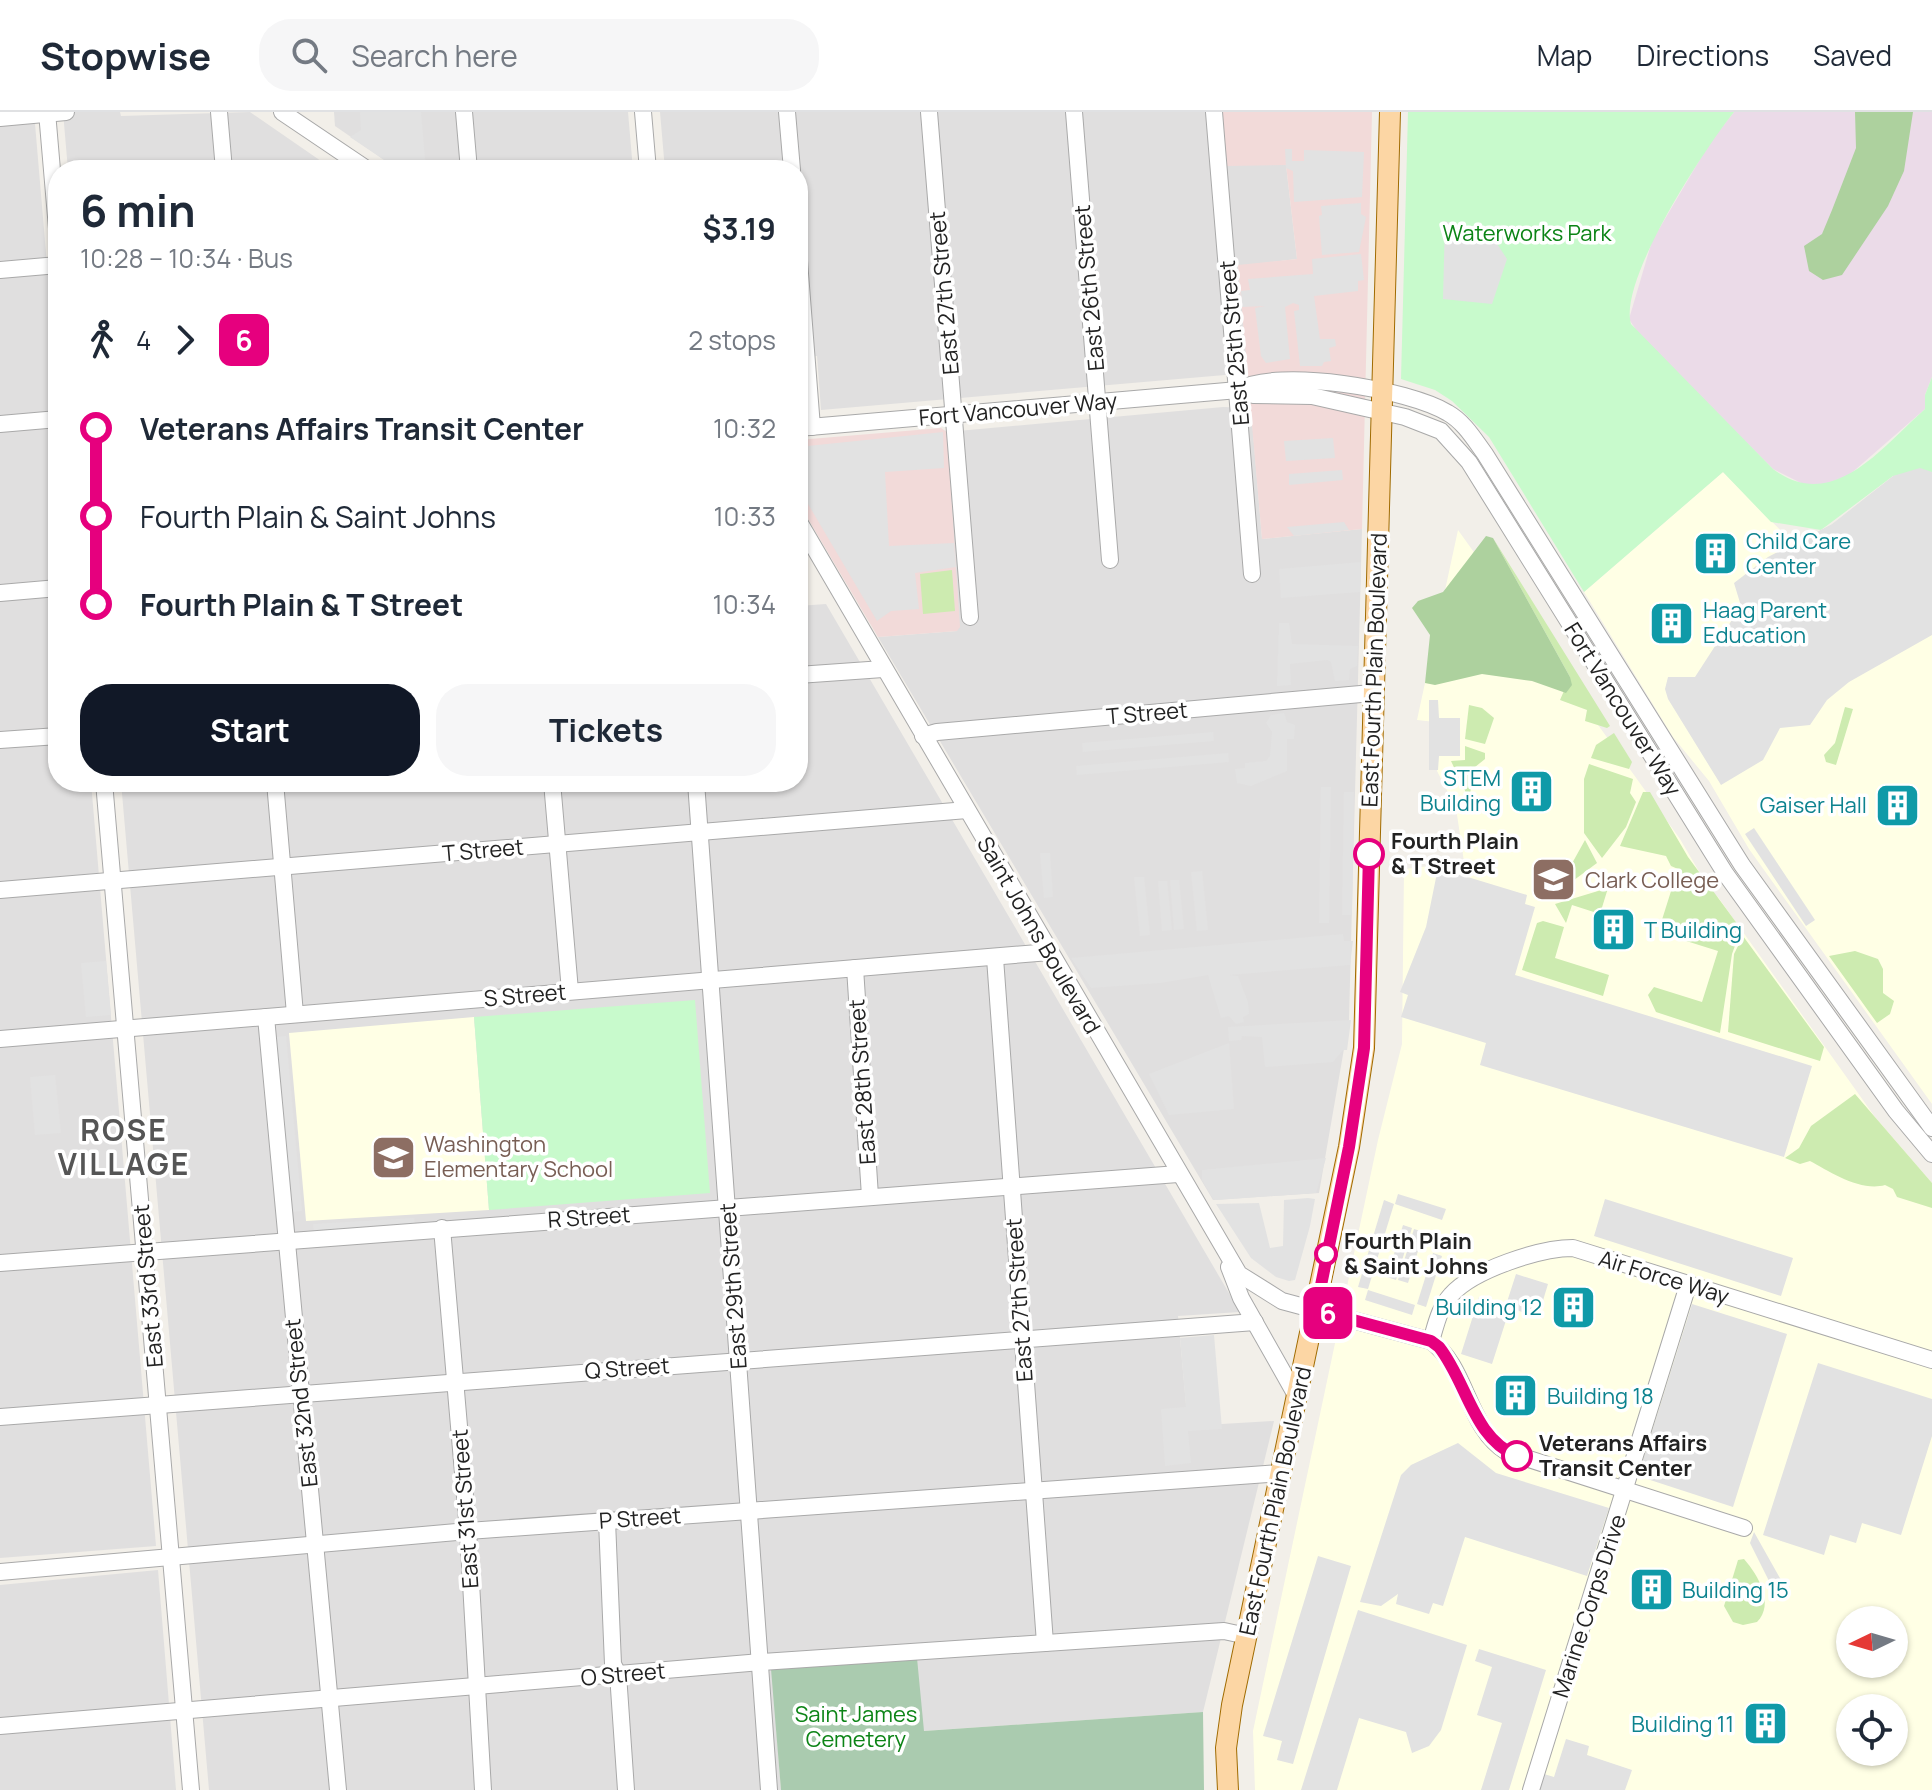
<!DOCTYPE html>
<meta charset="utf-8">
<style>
:root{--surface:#fff;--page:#f6f6f7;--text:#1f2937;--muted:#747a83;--line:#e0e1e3;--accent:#111827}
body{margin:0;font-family:Manrope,sans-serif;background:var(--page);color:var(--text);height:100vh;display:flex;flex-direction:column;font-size:30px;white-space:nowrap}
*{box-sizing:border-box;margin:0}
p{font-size:26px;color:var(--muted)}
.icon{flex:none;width:44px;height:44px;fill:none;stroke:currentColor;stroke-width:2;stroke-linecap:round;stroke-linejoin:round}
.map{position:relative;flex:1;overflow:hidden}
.drawer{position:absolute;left:48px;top:48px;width:760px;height:632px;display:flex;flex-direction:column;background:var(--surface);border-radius:32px;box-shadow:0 2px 6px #0004}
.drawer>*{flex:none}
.badge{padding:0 16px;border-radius:12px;font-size:28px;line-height:52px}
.needle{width:52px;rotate:265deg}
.tools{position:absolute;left:1836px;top:1494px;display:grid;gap:16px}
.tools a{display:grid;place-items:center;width:72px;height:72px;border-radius:50%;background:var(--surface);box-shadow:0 2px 6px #0004;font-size:40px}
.map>.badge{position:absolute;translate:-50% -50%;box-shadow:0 0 0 4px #fff}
.legs{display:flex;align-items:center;gap:12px;height:88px;padding:0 32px;font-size:26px}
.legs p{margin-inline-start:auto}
.overview{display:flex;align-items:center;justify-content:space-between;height:136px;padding:0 32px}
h1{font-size:44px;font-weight:700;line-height:60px}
.button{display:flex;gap:16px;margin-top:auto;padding:16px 32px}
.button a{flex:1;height:92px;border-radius:32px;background:var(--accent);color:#fff;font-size:32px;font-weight:700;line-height:92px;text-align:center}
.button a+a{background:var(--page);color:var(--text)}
ul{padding:0 32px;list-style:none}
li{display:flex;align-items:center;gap:28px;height:88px;font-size:30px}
li i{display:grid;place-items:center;width:12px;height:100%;margin:0 10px;background:currentColor}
li i::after{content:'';width:20px;height:20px;margin:-10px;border:6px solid;border-radius:50%;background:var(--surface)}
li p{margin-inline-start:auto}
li:first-child i{background:linear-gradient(#0000 50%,currentColor 0)}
li:last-child i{background:linear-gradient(currentColor 50%,#0000 0)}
header{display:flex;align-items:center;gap:48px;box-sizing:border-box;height:112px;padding:0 40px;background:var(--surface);border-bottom:2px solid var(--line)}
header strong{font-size:38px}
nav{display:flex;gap:44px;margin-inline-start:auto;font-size:28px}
.search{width:560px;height:72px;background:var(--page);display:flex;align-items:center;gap:20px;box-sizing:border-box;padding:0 28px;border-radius:32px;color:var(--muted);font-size:30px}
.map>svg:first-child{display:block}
</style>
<header>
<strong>Stopwise</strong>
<div class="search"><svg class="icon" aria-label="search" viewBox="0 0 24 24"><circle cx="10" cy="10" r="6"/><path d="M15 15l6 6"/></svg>Search here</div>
<nav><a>Map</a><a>Directions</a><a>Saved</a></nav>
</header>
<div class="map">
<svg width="1932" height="1678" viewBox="0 0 1932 1678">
<rect width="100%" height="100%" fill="#f2efe9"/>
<g fill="#e0dfdf">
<polygon points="0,0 34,0 58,282 58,670 91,670 156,1434 0,1446"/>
<polygon points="63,0 120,0 121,4 250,0 334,58 68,58"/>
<polygon points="334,0 628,0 633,58 399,58 335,14"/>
<polygon points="660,0 1222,0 1227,53 1286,53 1297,147 1238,154 1248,261 821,298 817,244 798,246 798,58 665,58"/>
<polygon points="1223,295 1251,296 1262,427 1362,417 1349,908 1319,1081 1213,1088 878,525 957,519 947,320"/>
<polygon points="826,492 1240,1200 1178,1204 1188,1314 1274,1309 1203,1600 923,1619 772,1557 781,1678 209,1678 121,670 798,670 798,494"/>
<polygon points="158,1458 176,1678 0,1678 0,1473"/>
</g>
<g fill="#f2dad9">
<polygon points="1222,0 1372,0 1362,417 1262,427 1238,153 1297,147 1286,53 1227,54"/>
<polygon points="941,316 947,320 960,515 957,519 878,525 798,390 798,328"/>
</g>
<polygon fill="#ebdbe8" points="1734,0 1932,0 1932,265 1925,283 1925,297 1848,364 1827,373 1803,372 1773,357 1638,221 1629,207 1652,129 1709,32"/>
<g fill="#ffffe5" fill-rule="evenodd">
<polygon points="1723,360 1793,431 1832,412 1893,364 1932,360 1932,992 1749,737 1709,669 1673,625 1584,480"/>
<path d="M 1458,418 L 1680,727 L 1711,780 L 1718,785 L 1875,1005 L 1932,1071 L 1932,1678 L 1255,1678 L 1253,1619 L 1378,1028 L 1402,932 L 1404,757 L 1464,750 L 1456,696 L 1437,659 L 1435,610 L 1417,608 ZM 1850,1508 L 1894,1508 L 1894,1552 L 1850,1552 ZM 1850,1596 L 1894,1596 L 1894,1640 L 1850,1640 Z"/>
<polygon points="474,905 489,1098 306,1109 289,921"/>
</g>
<g fill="#cdebb0">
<polygon points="1493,426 1610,614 1607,616 1585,609 1587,598 1560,588 1570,565"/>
<polygon points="952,458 955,499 923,502 920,462"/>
<polygon points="1469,593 1482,596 1494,606 1485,632 1465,627"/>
<polygon points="1845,595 1853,597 1836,653 1826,650 1824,643 1835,631"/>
<polygon points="1614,621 1632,650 1629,657 1591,646 1596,633"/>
<polygon points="1465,634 1485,641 1485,647 1475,655 1469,687 1451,649 1465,648"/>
<polygon points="1589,652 1633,667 1630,681 1636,690 1626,715 1602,746 1584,721 1584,667"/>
<polygon points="1643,680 1650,680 1688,745 1741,817 1732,842 1720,921 1656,900 1648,883 1654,875 1702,890 1718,839 1664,822 1660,814 1678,757 1671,754 1666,744 1620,734"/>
<polygon points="1585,728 1597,751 1566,774 1549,778 1570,755"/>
<polygon points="1608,776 1600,802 1572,793 1566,811 1555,792"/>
<polygon points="1543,809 1564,815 1555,846 1609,863 1603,884 1522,858 1537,811"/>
<polygon points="1743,824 1824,935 1820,949 1728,920 1734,842"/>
<polygon points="1855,839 1878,847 1883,857 1883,881 1894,889 1890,902 1877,911 1829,844"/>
<path d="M 1855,982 L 1932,1071 L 1932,1096 L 1897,1085 L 1893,1077 L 1885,1073 C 1861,1080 1830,1060 1810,1049 L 1800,1052 L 1785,1046 L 1799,1036 L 1811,1014 Z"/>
<path d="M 1744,1447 C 1758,1463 1775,1492 1757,1510 L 1743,1513 L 1733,1510 L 1724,1494 L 1738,1448 Z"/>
</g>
<g fill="#add19e">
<polygon points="1855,0 1913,0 1904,59 1888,94 1842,163 1823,168 1809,159 1804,134 1822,122 1832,98 1856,36"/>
<polygon points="1486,424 1493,426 1570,565 1572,573 1566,581 1532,569 1482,562 1435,573 1425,571 1430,523 1412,496 1418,489 1443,480"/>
</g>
<polygon fill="#aacbaf" points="917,1546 924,1619 1203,1600 1204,1678 781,1678 771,1557"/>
<g fill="#c8facc">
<path d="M 1408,0 L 1734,0 C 1705,36 1618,168 1631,212 L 1773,357 C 1833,402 1882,335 1925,297 L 1925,283 L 1932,265 L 1932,360 L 1893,364 L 1821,418 L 1771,410 L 1723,360 L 1584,480 L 1489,325 L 1452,289 L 1435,278 L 1401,267 Z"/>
<polygon points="695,888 710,1081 489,1098 474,905"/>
</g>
<g fill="#e2e2e2">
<polygon points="360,0 421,0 426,58 399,58 350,25 361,18"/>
<polygon points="1285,37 1292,37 1292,49 1304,49 1304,38 1364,40 1362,85 1294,90 1293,59 1286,56"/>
<polygon points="1361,91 1361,102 1366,105 1359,140 1322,143 1319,104 1322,103 1321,94"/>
<polygon points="1445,109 1492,124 1507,147 1492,192 1443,187"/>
<polygon points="1361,142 1364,168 1358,169 1358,179 1314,184 1320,227 1335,227 1336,234 1329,236 1331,249 1324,250 1322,254 1300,254 1294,199 1299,198 1299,193 1293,191 1285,195 1290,247 1266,251 1261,244 1255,196 1265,194 1242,195 1241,179 1250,178 1248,167 1313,162 1312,147"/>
<polygon points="943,320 944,356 885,360 889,434 954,431 956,455 915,461 919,497 891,499 877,509 798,375 798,335"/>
<polygon points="1333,326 1335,346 1286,349 1284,329"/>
<polygon points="1920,356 1932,360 1932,523 1849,570 1827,588 1810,613 1780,616 1763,648 1721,673 1668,587 1665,577 1668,565 1695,565 1741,494 1734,471 1768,445 1832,412 1893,364"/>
<polygon points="1342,358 1343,368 1289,373 1289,362"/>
<polygon points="1344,410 1349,418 1294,424 1287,415"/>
<polygon points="1361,450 1360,480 1281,486 1279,457"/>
<polygon points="1279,511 1289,511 1292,532 1358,534 1357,554 1350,557 1349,568 1335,569 1331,550 1327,548 1290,552 1291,573 1277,574"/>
<polygon points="1429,588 1438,588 1439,606 1460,606 1460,644 1439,644 1438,658 1429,658"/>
<polygon points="1284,601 1287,610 1295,613 1294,627 1287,627 1287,659 1251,674 1237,671 1235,657 1245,656 1245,651 1266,649 1270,644 1272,620 1266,611 1271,603"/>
<polygon points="1213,620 1214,629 1083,640 1082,631"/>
<polygon points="1228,641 1229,650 1077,663 1076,654"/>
<polygon points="1321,675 1331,675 1329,811 1319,811"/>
<polygon points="1344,680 1354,680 1352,803 1342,803"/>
<polygon points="1754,716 1815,808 1806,814 1745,722"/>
<polygon points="1040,741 1050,741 1053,785 1044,786"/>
<polygon points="1438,756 1527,783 1525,792 1535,795 1515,863 1812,954 1784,1045 1480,953 1486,931 1401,905 1408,883 1400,880 1426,815"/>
<polygon points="1202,759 1208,818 1197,819 1191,760"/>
<polygon points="1134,765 1144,765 1150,823 1140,824"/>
<polygon points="1170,768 1179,768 1184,817 1174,818"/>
<polygon points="1158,769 1167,769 1172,818 1162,819"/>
<polygon points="1343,822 1344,829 1353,829 1350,853 1229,863 1238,864 1248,890 1249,902 1243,905 1244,910 1236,912 1229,904 1221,906 1208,863 1160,871 1091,876 1071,846"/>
<polygon points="106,849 111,903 86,905 81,851"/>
<polygon points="1351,908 1347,938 1343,938 1333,950 1265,955 1262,925 1242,924 1241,928 1229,929 1228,915"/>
<polygon points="286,924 302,1099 291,1100 276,925"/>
<polygon points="1229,931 1234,997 1169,1003 1149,962"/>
<polygon points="55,963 61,1021 35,1023 30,965"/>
<polygon points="1326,1046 1316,1081 1217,1088 1213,1087 1202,1068 1202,1058"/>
<polygon points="1398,1082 1446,1097 1442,1108 1395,1092"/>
<polygon points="1308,1086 1315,1087 1310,1114 1295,1168 1289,1169 1276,1165 1251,1146 1216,1092 1259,1091 1270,1136 1283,1134 1284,1088"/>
<polygon points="1605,1087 1793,1146 1781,1184 1594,1124"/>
<polygon points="1384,1088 1394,1092 1368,1177 1358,1175"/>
<polygon points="414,1106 415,1116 314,1121 313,1112"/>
<polygon points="1403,1113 1412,1116 1396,1168 1387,1165"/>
<polygon points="1414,1117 1424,1120 1408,1171 1398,1168"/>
<polygon points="1433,1141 1442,1144 1426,1195 1417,1192"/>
<polygon points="1516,1162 1548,1172 1538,1205 1510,1196 1492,1252 1461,1242 1479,1185 1506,1193"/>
<polygon points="1368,1178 1415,1193 1412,1203 1365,1188"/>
<polygon points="1692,1192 1787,1222 1733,1395 1638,1364"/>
<polygon points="1214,1223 1222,1317 1188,1319 1191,1351 1165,1354 1161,1297 1186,1295 1180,1226"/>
<polygon points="1818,1251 1932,1287 1932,1324 1901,1423 1862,1411 1856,1431 1830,1423 1824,1443 1763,1423"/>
<polygon points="1458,1331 1496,1361 1609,1396 1587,1464 1465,1425 1443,1494 1433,1491 1429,1502 1396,1492 1398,1482 1381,1494 1360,1490 1401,1363 1411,1353"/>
<polygon points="1754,1420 1785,1475 1779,1489 1750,1431"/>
<polygon points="1318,1444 1351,1454 1293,1652 1277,1648 1282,1629 1263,1624"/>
<polygon points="1358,1498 1467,1533 1441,1618 1429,1634 1412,1641 1406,1620 1359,1606 1337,1678 1301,1678"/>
<polygon points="1479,1537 1546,1558 1509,1678 1481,1678 1502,1611 1477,1603 1492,1555 1475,1549"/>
<polygon points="1566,1627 1589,1634 1587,1643 1632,1658 1625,1678 1539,1678 1544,1662 1554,1665"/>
</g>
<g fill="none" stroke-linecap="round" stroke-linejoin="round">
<defs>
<g id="minor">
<polyline points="47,0 58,128"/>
<polyline points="219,0 224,58"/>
<polyline points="282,0 368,58"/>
<polyline points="464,0 469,58"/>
<polyline points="643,0 648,58"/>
<polyline points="787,0 792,58"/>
<polyline points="929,0 970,505"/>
<polyline points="1074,0 1110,448"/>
<polyline points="1214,0 1252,462"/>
<polyline points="0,6 66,0"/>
<polyline points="798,136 812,315"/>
<polyline points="0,158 58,153"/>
<path d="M 1238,278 C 1278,255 1408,277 1448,301 C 1464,310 1474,327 1485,342 L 1742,753 L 1932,1016"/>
<polyline points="0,312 58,307"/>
<polyline points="798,316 1238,278 1253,283 1312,284 1405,305 1441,319 1469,350 1725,761 1896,999 1932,1042"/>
<path d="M 798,408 L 1239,1162 L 1282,1189 L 1431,1229 C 1468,1256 1467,1316 1507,1340 L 1744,1416"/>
<polyline points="0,481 58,476"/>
<polyline points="798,563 883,557"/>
<polyline points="923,624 937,620 1372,581"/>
<polyline points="0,628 58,624"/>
<polyline points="104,670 191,1678"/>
<polyline points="275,670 295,902"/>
<polyline points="552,670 570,879"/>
<polyline points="696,670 769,1678"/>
<polyline points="0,778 967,698"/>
<polyline points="995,846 1045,1531"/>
<polyline points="855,856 870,1084"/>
<polyline points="266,905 338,1678"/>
<polyline points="0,927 1050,840"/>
<polyline points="442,1116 468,1419 483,1678"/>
<polyline points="0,1151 1178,1062"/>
<polyline points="1229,1155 1241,1186 1297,1285"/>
<path d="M 1431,1229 C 1436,1213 1439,1196 1451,1183 C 1473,1158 1540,1136 1573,1136 L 1932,1248"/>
<polyline points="0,1305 1255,1210"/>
<polyline points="607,1409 613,1552 618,1562 626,1678"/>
<polyline points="0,1460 468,1419 1281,1361"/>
<polyline points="0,1614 761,1550 1224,1519 1247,1524"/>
<polyline points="1531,1678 1688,1173"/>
</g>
<polyline id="major" points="1228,1678 1226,1636 1232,1593 1349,1035 1364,936 1390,0"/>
</defs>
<use href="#minor" stroke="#a9a9a9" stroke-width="18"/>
<use href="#major" stroke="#a06b00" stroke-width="22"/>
<use href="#minor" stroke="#fff" stroke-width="16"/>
<use href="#major" stroke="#fcd6a4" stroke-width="20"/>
</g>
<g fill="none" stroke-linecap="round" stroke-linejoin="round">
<defs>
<path id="line-1" d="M 1369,742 L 1364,936 L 1349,1035 L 1316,1198 L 1431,1229 L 1439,1235 C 1467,1270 1473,1326 1517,1344"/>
</defs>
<use href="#line-1" stroke="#fff" stroke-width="18"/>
<use href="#line-1" stroke="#e6007e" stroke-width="12"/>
</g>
<defs>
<symbol id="building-square" viewBox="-11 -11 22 22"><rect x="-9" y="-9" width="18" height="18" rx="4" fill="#0f9aa8" stroke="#fff"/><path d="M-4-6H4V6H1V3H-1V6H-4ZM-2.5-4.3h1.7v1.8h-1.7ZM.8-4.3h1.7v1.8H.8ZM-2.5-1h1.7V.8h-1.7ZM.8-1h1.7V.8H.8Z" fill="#fff"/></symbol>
<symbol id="university-square" viewBox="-11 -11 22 22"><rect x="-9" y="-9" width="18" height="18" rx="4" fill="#8d6e63" stroke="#fff"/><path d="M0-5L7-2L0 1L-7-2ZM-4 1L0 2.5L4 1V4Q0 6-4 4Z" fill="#fff"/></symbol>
<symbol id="school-square" viewBox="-11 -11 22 22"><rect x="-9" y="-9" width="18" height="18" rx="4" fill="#8d6e63" stroke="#fff"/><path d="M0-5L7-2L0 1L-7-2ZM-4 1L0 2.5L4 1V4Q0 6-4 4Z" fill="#fff"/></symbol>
</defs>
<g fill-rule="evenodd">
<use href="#building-square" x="1690" y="416" width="51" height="51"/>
<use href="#building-square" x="1646" y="486" width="51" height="51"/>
<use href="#building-square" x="1506" y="654" width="51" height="51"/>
<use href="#building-square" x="1872" y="668" width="51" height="51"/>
<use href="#university-square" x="1528" y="742" width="51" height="51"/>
<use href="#building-square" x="1588" y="792" width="51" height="51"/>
<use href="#school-square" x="368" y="1020" width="51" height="51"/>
<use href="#building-square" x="1548" y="1170" width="51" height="51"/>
<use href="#building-square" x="1490" y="1258" width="51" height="51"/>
<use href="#building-square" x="1626" y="1452" width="51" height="51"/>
<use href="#building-square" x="1740" y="1586" width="51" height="51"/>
</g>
<g fill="#fff" stroke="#e6007e" stroke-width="4">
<circle cx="1369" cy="742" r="14"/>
<circle cx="1326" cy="1142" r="10"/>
<circle cx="1517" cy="1344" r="14"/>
</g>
<g text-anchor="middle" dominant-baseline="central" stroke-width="7" stroke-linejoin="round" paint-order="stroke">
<g font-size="22" fill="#0c8416" stroke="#fff">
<text x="1527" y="121">Waterworks Park</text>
<text x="856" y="1602">Saint James<tspan x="856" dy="25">Cemetery</tspan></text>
</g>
<g font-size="22" fill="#222" stroke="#fff">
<text transform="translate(1089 176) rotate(-95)">East 26th Street</text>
<text transform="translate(944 181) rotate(-95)">East 27th Street</text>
<text transform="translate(1234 231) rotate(-95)">East 25th Street</text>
<text transform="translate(1018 297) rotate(-5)">Fort Vancouver Way</text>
<text transform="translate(1374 558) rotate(-88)">East Fourth Plain Boulevard</text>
<text transform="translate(1623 597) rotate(58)">Fort Vancouver Way</text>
<text transform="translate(1147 601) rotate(-5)">T Street</text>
<text transform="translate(483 738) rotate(-5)">T Street</text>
<text transform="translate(1039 823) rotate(60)">Saint Johns Boulevard</text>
<text transform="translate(525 883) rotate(-5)">S Street</text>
<text transform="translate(862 970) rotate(-94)">East 28th Street</text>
<text transform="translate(589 1105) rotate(-4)">R Street</text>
<text transform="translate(1664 1165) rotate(17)">Air Force Way</text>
<text transform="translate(148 1174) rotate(-95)">East 33rd Street</text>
<text transform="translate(733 1174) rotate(-94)">East 29th Street</text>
<text transform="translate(1019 1188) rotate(-94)">East 27th Street</text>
<text transform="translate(627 1256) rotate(-4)">Q Street</text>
<text transform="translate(301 1291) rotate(-96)">East 32nd Street</text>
<text transform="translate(1275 1389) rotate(-78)">East Fourth Plain Boulevard</text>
<text transform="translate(465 1397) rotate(-94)">East 31st Street</text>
<text transform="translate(640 1406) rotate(-4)">P Street</text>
<text transform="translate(1589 1494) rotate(-72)">Marine Corps Drive</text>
<text transform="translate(623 1562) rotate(-5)">O Street</text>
</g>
<g font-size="22" fill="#0d838f" stroke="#fff" text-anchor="start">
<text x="1746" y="429">Child Care<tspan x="1746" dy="25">Center</tspan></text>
<text x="1703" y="498">Haag Parent<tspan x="1703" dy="25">Education</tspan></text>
<text x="1501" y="666" text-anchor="end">STEM<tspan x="1501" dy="25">Building</tspan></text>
<text x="1867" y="693" text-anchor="end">Gaiser Hall</text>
<text x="1644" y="818">T Building</text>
<text x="1542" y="1195" text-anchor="end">Building 12</text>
<text x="1547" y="1284">Building 18</text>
<text x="1682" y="1478">Building 15</text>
<text x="1734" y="1612" text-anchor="end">Building 11</text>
</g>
<g font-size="22" font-weight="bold" fill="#222" stroke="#fff" text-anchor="start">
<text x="1391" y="729">Fourth Plain<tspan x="1391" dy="25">&amp; T Street</tspan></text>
<text x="1344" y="1129">Fourth Plain<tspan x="1344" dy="25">&amp; Saint Johns</tspan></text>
<text x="1539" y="1331">Veterans Affairs<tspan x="1539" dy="25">Transit Center</tspan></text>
</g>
<g font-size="22" fill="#785e54" stroke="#fff" text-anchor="start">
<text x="1585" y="768">Clark College</text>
<text x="424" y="1032">Washington<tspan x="424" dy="25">Elementary School</tspan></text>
</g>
<g font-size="30" font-weight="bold" letter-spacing="2" fill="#555" stroke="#fff">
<text x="124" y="1017">ROSE<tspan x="124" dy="34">VILLAGE</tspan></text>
</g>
</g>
</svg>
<div class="tools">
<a><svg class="needle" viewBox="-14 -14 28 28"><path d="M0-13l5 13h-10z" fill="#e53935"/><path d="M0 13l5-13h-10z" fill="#747a83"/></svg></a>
<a><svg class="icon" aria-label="locate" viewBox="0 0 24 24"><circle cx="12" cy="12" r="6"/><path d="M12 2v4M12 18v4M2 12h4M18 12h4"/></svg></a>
</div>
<b class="badge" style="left:1328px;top:1201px;background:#e6007e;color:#fff">6</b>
<section class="drawer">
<div class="overview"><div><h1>6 min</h1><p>10:28 – 10:34 · Bus</p></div><b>$3.19</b></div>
<div class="legs"><svg class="icon" aria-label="walk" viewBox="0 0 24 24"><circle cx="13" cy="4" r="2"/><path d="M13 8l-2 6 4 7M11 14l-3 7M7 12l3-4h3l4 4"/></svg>4<svg class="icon" aria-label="forward" viewBox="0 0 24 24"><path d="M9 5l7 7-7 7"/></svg><b class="badge" style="background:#e6007e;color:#fff">6</b><p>2 stops</p></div>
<ul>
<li><i style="color:#e6007e"></i><b>Veterans Affairs Transit Center</b><p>10:32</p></li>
<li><i style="color:#e6007e"></i><span>Fourth Plain &amp; Saint Johns</span><p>10:33</p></li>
<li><i style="color:#e6007e"></i><b>Fourth Plain &amp; T Street</b><p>10:34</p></li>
</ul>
<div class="button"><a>Start</a><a>Tickets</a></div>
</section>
</div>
